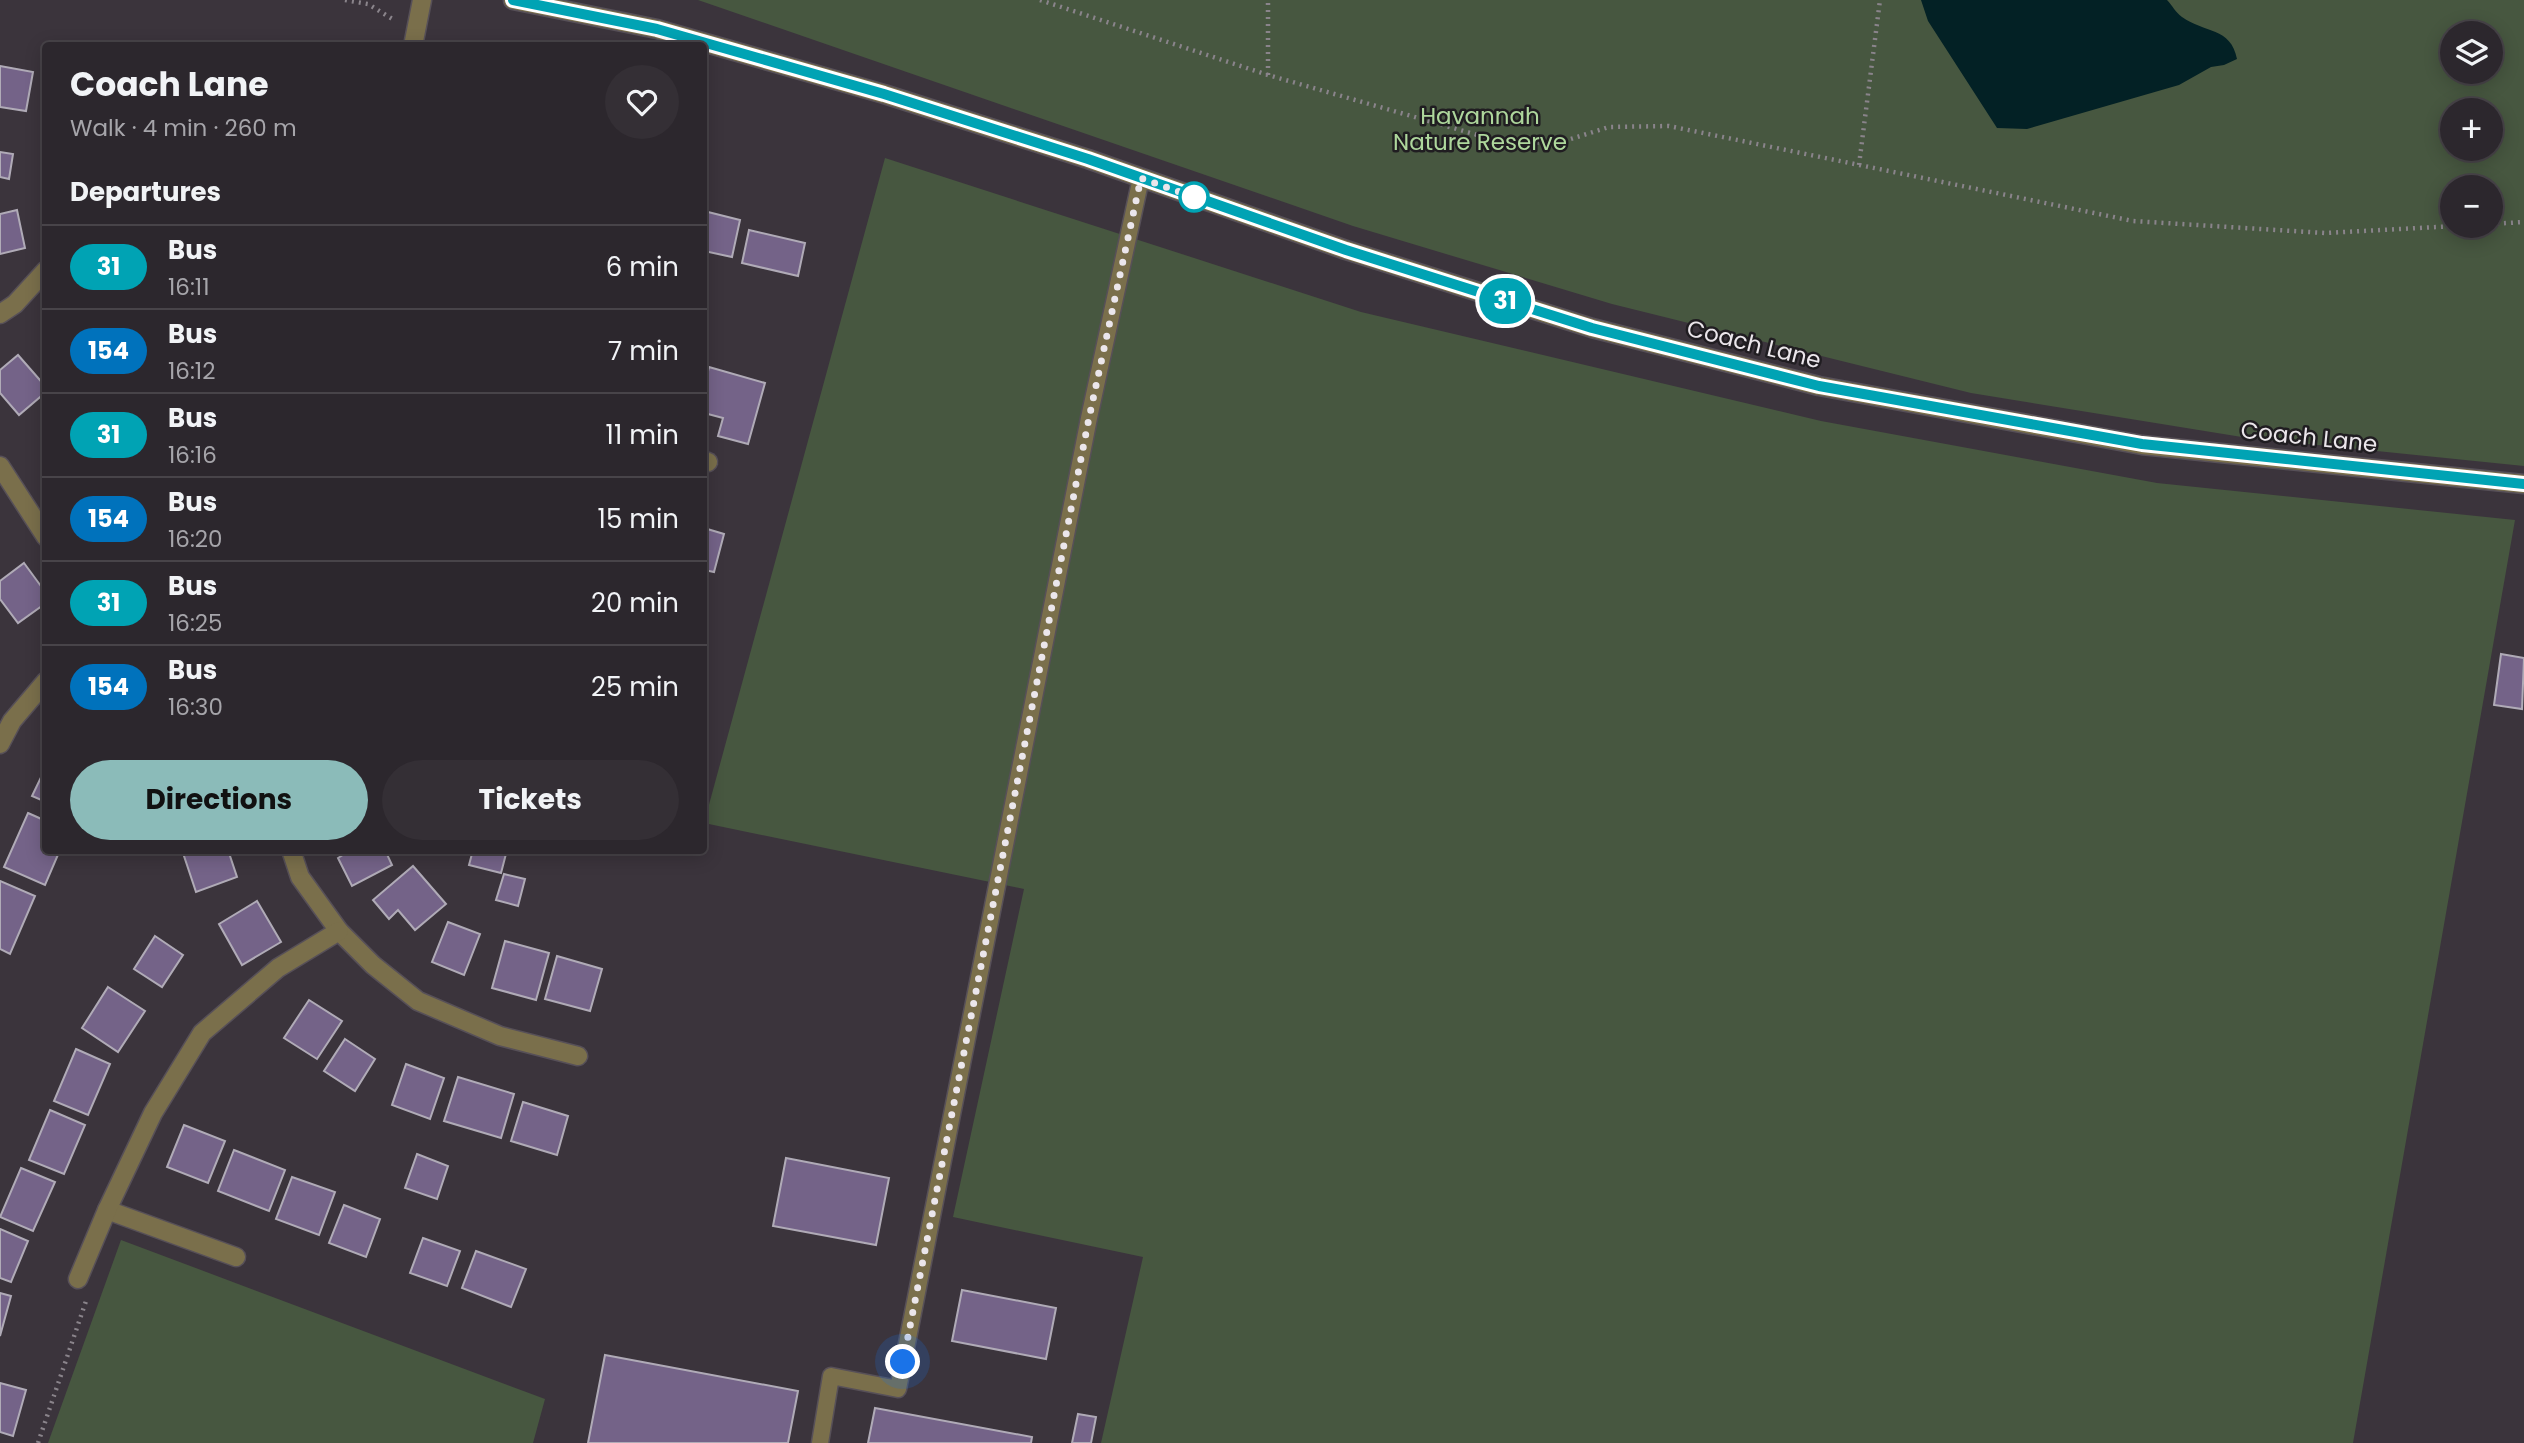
<!DOCTYPE html>
<meta charset="utf-8">
<style>
:root{--surface:#2c272d;--page:#342f35;--text:#f1f3f6;--muted:#a6a5aa;--line:#484449;--accent:#8bbbb9}
body{margin:0;font-family:Poppins,sans-serif;background:var(--page);color:var(--text);height:100vh;display:flex;flex-direction:column;font-size:26px;white-space:nowrap}
*{box-sizing:border-box;margin:0}
p{font-size:23px;color:var(--muted)}
.icon{flex:none;width:38px;height:38px;fill:none;stroke:currentColor;stroke-width:2;stroke-linecap:round;stroke-linejoin:round}
.map{position:relative;flex:1;overflow:hidden}
.sheet{position:absolute;left:42px;top:42px;width:665px;height:812px;display:flex;flex-direction:column;background:var(--surface);border-radius:7px;box-shadow:0 4px 18px #0003,0 0 0 2px var(--line)}
.sheet>*{flex:none}
.badge{padding:0 14px;border-radius:23px;font-size:24px;line-height:46px}
.controls{position:absolute;left:2440px;top:21px;display:grid;gap:14px}
.controls a{display:grid;place-items:center;width:63px;height:63px;border-radius:50%;background:var(--surface);box-shadow:0 4px 18px #0003,0 0 0 2px var(--line);font-size:35px}
.you{position:absolute;width:35px;height:35px;margin:-18px;border:5px solid #fff;border-radius:50%;background:#1a73e8;box-shadow:0 0 0 10px #1a73e833}
.map>.badge{position:absolute;translate:-50% -50%;box-shadow:0 0 0 4px #fff}
h2{padding:0 28px;font-size:26px;line-height:63px}
.round{display:grid;place-items:center;flex:none;width:74px;height:74px;border-radius:37px;background:var(--page)}
.summary{display:flex;align-items:center;justify-content:space-between;height:119px;padding:0 28px}
h1{font-size:33px;font-weight:700;line-height:52px}
.cta{display:flex;gap:14px;margin-top:auto;padding:14px 28px}
.cta a{flex:1;height:80px;border-radius:42px;background:var(--accent);color:#111;font-size:28px;font-weight:700;line-height:80px;text-align:center}
.cta a+a{background:var(--page);color:var(--text)}
ul{padding:0;list-style:none}
li{display:flex;align-items:center;gap:21px;height:84px;padding:0 28px;border-top:2px solid var(--line)}
li div{flex:1}
li b{display:block;font-size:26px}
li em{font-style:normal}
li .badge{min-width:77px;font-weight:700;text-align:center}
.map>svg:first-child{display:block}
</style>
<div class="map">
<svg width="2524" height="1443" viewBox="0 0 2524 1443">
<rect width="100%" height="100%" fill="#3b343c"/>
<g fill="#475740" fill-rule="evenodd">
<path d="M 698,0 L 2524,0 L 2524,466 L 2248,438 L 1971,393 L 1612,304 L 1353,226 ZM 2452,33 L 2490,33 L 2490,72 L 2452,72 ZM 2452,110 L 2490,110 L 2490,149 L 2452,149 ZM 2452,187 L 2490,187 L 2490,226 L 2452,226 Z"/>
<polygon points="885,158 1361,312 1821,421 2157,483 2515,520 2353,1443 1101,1443 1143,1257 953,1217 1024,889 704,823"/>
<polygon points="121,1240 545,1399 533,1443 48,1443"/>
</g>
<path fill="#032125" d="M 1921,0 L 2167,0 C 2172,5 2176,13 2182,17 C 2204,33 2231,27 2237,59 L 2224,65 L 2211,67 L 2179,85 L 2027,129 L 1997,128 L 1928,21 Z"/>
<g fill="#746388" stroke="#b0abb7" stroke-width="2">
<polygon points="0,66 33,72 26,111 0,107"/>
<polygon points="0,152 13,154 9,179 0,177"/>
<polygon points="17,210 25,248 0,254 0,214"/>
<polygon points="704,211 740,220 732,257 704,251"/>
<polygon points="749,230 805,243 798,276 742,263"/>
<polygon points="18,355 46,387 46,392 19,415 0,393 0,370"/>
<polygon points="709,367 765,383 748,444 718,436 723,418 704,413 704,388"/>
<polygon points="704,528 724,534 714,572 704,570"/>
<polygon points="24,563 46,593 46,603 18,623 0,599 0,581"/>
<polygon points="2501,654 2524,658 2522,709 2494,705"/>
<polygon points="46,767 46,802 32,796"/>
<polygon points="28,813 46,821 46,850 60,850 45,885 4,867"/>
<polygon points="182,850 228,850 237,877 196,892"/>
<polygon points="351,850 385,850 392,865 352,886 338,858"/>
<polygon points="473,850 507,850 501,873 469,865"/>
<polygon points="413,866 446,904 415,930 398,910 389,919 373,900"/>
<polygon points="504,874 525,879 518,906 496,900"/>
<polygon points="0,881 35,896 10,954 0,949"/>
<polygon points="257,901 281,942 242,965 219,924"/>
<polygon points="448,922 480,934 464,975 432,962"/>
<polygon points="155,936 183,955 162,987 134,969"/>
<polygon points="505,941 549,953 536,1000 492,988"/>
<polygon points="557,956 602,969 590,1011 545,999"/>
<polygon points="108,987 145,1011 118,1052 82,1028"/>
<polygon points="309,1000 342,1021 317,1059 284,1038"/>
<polygon points="345,1039 375,1059 355,1091 324,1071"/>
<polygon points="76,1049 110,1064 88,1115 54,1101"/>
<polygon points="406,1064 444,1078 430,1119 392,1105"/>
<polygon points="458,1077 514,1094 501,1138 444,1121"/>
<polygon points="523,1102 568,1116 557,1155 511,1141"/>
<polygon points="50,1110 85,1125 64,1174 29,1160"/>
<polygon points="184,1125 225,1141 208,1183 167,1167"/>
<polygon points="234,1150 285,1170 269,1211 218,1191"/>
<polygon points="417,1154 448,1166 437,1199 405,1188"/>
<polygon points="786,1158 889,1178 876,1245 773,1226"/>
<polygon points="21,1168 55,1182 33,1231 0,1217"/>
<polygon points="292,1177 335,1192 319,1235 276,1219"/>
<polygon points="344,1205 380,1219 366,1257 329,1243"/>
<polygon points="0,1229 28,1241 11,1282 0,1278"/>
<polygon points="423,1238 460,1251 447,1286 410,1273"/>
<polygon points="476,1251 526,1269 511,1307 462,1288"/>
<polygon points="962,1290 1056,1308 1046,1359 952,1341"/>
<polygon points="0,1293 11,1296 0,1336"/>
<polygon points="605,1355 798,1391 788,1443 588,1443"/>
<polygon points="0,1383 26,1390 13,1436 0,1432"/>
<polygon points="875,1408 1032,1437 1031,1443 868,1443"/>
<polygon points="1078,1414 1096,1417 1091,1443 1072,1443"/>
</g>
<g fill="none" stroke-linecap="round" stroke-linejoin="round">
<defs>
<polyline id="service" points="820,1443 831,1376 898,1389 1089,418 1141,178"/>
<g id="minor">
<polyline points="413,46 422,0"/>
<polyline points="0,314 15,304 46,270"/>
<polyline points="704,461 708,462"/>
<polyline points="0,466 46,537"/>
<polyline points="0,744 12,721 46,681"/>
<polyline points="291,850 300,877 339,931 373,965 418,1001 500,1036 578,1056"/>
<polyline points="107,1210 236,1257"/>
<polyline points="78,1279 107,1210 153,1113 202,1033 278,968 339,931"/>
</g>
<polyline id="tertiary" points="513,0 657,29 884,94 1088,159 1346,250 1592,328 1819,386 2142,445 2524,484"/>
</defs>
<use href="#service" stroke="#575058" stroke-width="19"/>
<use href="#minor" stroke="#575058" stroke-width="21"/>
<use href="#tertiary" stroke="#575058" stroke-width="21"/>
<g stroke="#8a848b" stroke-width="4.5" stroke-dasharray="2 5" stroke-linecap="butt">
<polyline points="345,0 368,4 394,20"/>
<polyline points="1040,0 1268,75 1502,142 1558,143 1609,127 1669,126 2133,221 2325,233 2455,226"/>
<polyline points="1268,75 1268,0"/>
<polyline points="1859,165 1880,0"/>
<polyline points="2490,224 2524,222"/>
<polyline points="38,1443 86,1301"/>
</g>
<use href="#service" stroke="#7a6f4b" stroke-width="16"/>
<use href="#minor" stroke="#7a6f4b" stroke-width="18"/>
<use href="#tertiary" stroke="#7a6f4b" stroke-width="18"/>
</g>
<g fill="none" stroke-linecap="round" stroke-linejoin="round">
<defs>
<polyline id="line" points="513,0 657,29 884,94 1088,159 1346,250 1592,328 1819,386 2142,444 2524,484"/>
</defs>
<use href="#line" stroke="#fff" stroke-width="16"/>
<use href="#line" stroke="#00a3b4" stroke-width="10"/>
<polyline stroke="#ebe6eb" stroke-width="7" stroke-dasharray="0 12.6" points="903,1362 1089,418 1141,178 1194,197"/>
</g>
<circle fill="#fff" stroke="#00a3b4" stroke-width="3.5" cx="1194" cy="197" r="14"/>
<g text-anchor="middle" dominant-baseline="central" stroke-width="5" stroke-linejoin="round" paint-order="stroke">
<g font-size="23" fill="#aed79c" stroke="#201d21">
<text x="1480" y="116">Havannah<tspan x="1480" dy="26">Nature Reserve</tspan></text>
</g>
<g font-size="23" fill="#ebe6eb" stroke="#201d21">
<text transform="translate(1754 344) rotate(14)">Coach Lane</text>
<text transform="translate(2309 437) rotate(6)">Coach Lane</text>
</g>
</g>
</svg>
<div class="controls">
<a><svg class="icon" aria-label="layers" viewBox="0 0 24 24"><path d="M12 4l9 5-9 5-9-5zM3 14l9 5 9-5"/></svg></a>
<a>+</a>
<a>−</a>
</div>
<div class="you" style="left:903px;top:1362px"></div>
<b class="badge" style="left:1505px;top:301px;background:#00a3b4;color:#fff">31</b>
<section class="sheet">
<div class="summary"><div><h1>Coach Lane</h1><p>Walk · 4 min · 260 m</p></div><a class="round"><svg class="icon" aria-label="heart" viewBox="0 0 24 24"><path d="M12 20l-8-8c-3-5 5-10 8-4 3-6 11-1 8 4z"/></svg></a></div>
<h2>Departures</h2>
<ul>
<li><span class="badge" style="background:#00a3b4;color:#fff">31</span><div><b>Bus</b><p>16:11</p></div><em>6 min</em></li>
<li><span class="badge" style="background:#0072bc;color:#fff">154</span><div><b>Bus</b><p>16:12</p></div><em>7 min</em></li>
<li><span class="badge" style="background:#00a3b4;color:#fff">31</span><div><b>Bus</b><p>16:16</p></div><em>11 min</em></li>
<li><span class="badge" style="background:#0072bc;color:#fff">154</span><div><b>Bus</b><p>16:20</p></div><em>15 min</em></li>
<li><span class="badge" style="background:#00a3b4;color:#fff">31</span><div><b>Bus</b><p>16:25</p></div><em>20 min</em></li>
<li><span class="badge" style="background:#0072bc;color:#fff">154</span><div><b>Bus</b><p>16:30</p></div><em>25 min</em></li>
</ul>
<div class="cta"><a>Directions</a><a>Tickets</a></div>
</section>
</div>
